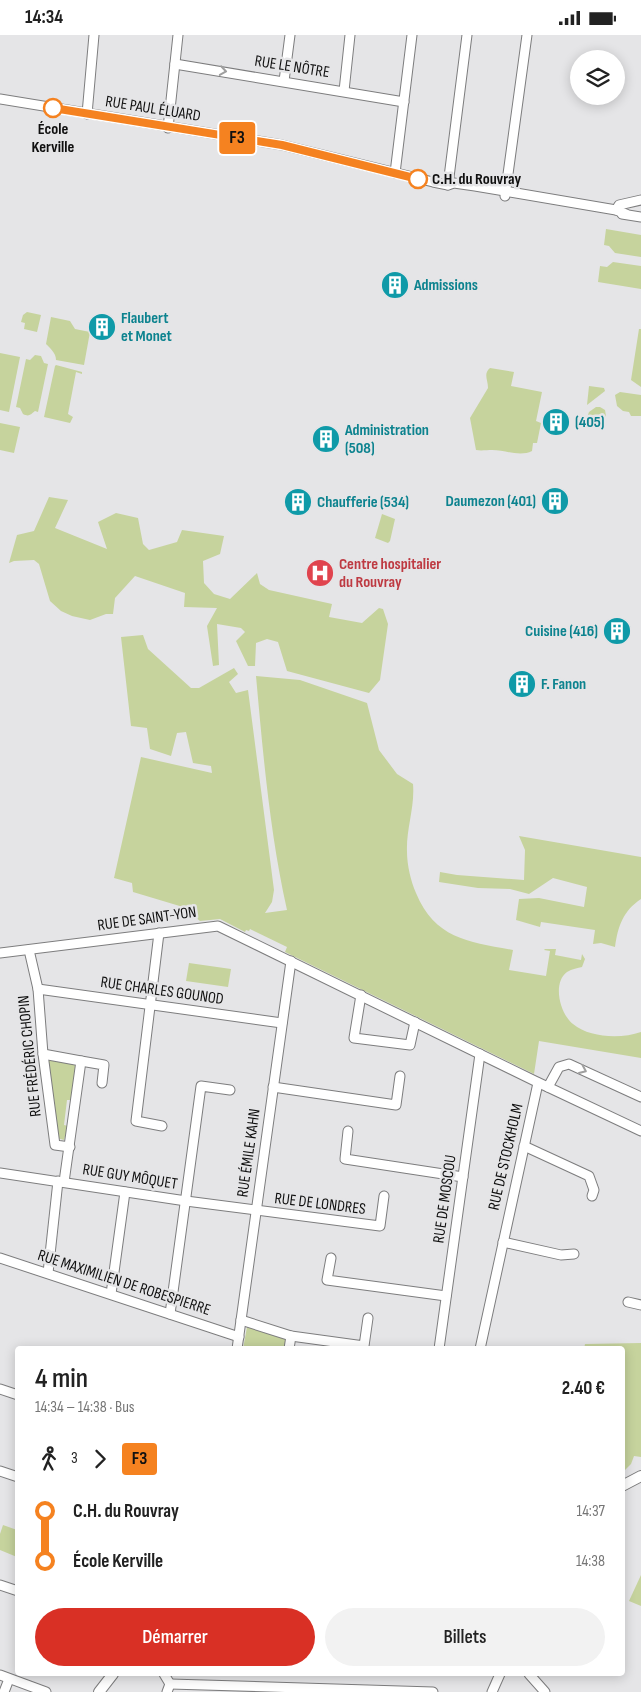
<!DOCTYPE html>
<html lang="fr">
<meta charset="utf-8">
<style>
:root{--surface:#fff;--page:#f2f2f2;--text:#222;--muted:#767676;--accent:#d93025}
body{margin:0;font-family:"Sofia Sans Condensed",sans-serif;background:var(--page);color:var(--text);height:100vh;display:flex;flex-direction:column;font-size:19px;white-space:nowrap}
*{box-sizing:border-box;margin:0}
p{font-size:16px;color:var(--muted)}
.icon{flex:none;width:28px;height:28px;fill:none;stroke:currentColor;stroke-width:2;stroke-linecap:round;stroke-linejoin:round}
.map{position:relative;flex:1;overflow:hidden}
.side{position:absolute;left:15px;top:1311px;width:610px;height:330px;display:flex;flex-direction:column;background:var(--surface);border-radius:5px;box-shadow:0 2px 12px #0003}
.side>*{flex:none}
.badge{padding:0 10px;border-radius:4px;font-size:18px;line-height:32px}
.buttons{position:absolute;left:570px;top:15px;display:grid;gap:10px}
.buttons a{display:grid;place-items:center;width:55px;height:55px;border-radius:50%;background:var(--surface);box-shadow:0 2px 12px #0003;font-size:25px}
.map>.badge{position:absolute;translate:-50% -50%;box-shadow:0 0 0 2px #fff}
.legs{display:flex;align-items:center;gap:8px;height:55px;padding:0 20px;font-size:16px}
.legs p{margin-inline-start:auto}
.summary{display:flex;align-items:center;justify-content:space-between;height:85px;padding:0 20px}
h1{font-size:28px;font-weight:600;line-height:38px}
.cta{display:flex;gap:10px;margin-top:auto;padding:10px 20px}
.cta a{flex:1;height:58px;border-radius:30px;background:var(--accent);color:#fff;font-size:20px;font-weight:600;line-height:58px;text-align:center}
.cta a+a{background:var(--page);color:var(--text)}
ul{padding:0 20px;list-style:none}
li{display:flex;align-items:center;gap:18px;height:50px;font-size:19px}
li i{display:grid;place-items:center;width:8px;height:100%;margin:0 6px;background:currentColor}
li i::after{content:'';width:12px;height:12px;margin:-6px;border:4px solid;border-radius:50%;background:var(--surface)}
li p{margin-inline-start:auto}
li:first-child i{background:linear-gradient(#0000 50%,currentColor 0)}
li:last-child i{background:linear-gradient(currentColor 50%,#0000 0)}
.status{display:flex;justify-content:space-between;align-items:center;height:35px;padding:0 25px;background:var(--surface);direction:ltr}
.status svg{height:14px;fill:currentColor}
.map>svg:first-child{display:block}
</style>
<div class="status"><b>14:34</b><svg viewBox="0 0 49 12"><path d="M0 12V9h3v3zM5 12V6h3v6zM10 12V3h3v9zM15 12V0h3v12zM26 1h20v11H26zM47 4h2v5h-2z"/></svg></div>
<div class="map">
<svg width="641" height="1657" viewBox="0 0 641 1657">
<rect width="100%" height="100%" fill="#e5e5e7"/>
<g fill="#c6d39d">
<polygon points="606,194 641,200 641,222 615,218 609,211 604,210"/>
<polygon points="613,227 641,231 641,254 598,247 600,231 607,232"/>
<polygon points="27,277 41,280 37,297 24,294 25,288 21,287 23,280"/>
<path d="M 51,282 L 70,286 L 75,294 L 90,297 L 84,330 L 56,325 C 56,318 50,313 46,309 Z"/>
<polygon points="639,294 641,294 641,352 631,345"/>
<polygon points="0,318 20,322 9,377 0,375"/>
<path d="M 35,320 L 41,321 L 44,328 L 48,329 L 38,377 L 35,376 C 30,380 29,382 23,379 L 20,373 L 16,372 L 26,324 L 30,325 Z"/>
<polygon points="56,330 82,337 82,339 76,337 68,379 73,382 70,388 44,382 55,331"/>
<path d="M 490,333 L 514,337 L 511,351 L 542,357 L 536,386 L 541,388 L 537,408 L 533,408 L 532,416 C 520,422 505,415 492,415 C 487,415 481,416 476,415 L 470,383 L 488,353 C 488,345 483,339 490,333 Z"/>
<polygon points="589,351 604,353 605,356 587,370"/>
<polygon points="620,357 641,360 641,381 631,381 629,377 623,376 617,371 615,360"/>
<polygon points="596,372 600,372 605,375 606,381 604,391 585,388 589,377"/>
<polygon points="0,388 20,392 14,418 0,415"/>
<polygon points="49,462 68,465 55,493 107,514 98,487 116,478 138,483 143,509 149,515 177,507 182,495 224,501 220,519 203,526 204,548 214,559 230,564 257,538 260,549 269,555 332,569 329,582 362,588 379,573 383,574 388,589 380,645 369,658 287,636 278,607 267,604 256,608 255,631 248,631 236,606 245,597 241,593 217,589 219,630 213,631 207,591 217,573 184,572 185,558 135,541 115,563 113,579 106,579 90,585 72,581 61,576 50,566 39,529 34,525 14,526 9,528 17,500 34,496"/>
<polygon points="382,479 395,484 390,506 388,508 375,503"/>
<path d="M 143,600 L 148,614 L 191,653 L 199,653 L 234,633 L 238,639 L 229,647 L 236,658 L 248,655 L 274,855 L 272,867 L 265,878 L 287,875 C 270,799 263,719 256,641 L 300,645 L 367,668 L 379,715 L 397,739 L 413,749 C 415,772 406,794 407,817 C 407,830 411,847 416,858 C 435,904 469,907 513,915 L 509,935 L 546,941 L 550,916 L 544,915 L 545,914 L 556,914 L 555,920 L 581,925 L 582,919 L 585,924 L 582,932 C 578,933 572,934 567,937 C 552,948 560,979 573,989 C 590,1003 621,1004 641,997 L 641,1023 L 539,1006 L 534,1039 L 285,917 L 287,912 L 250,894 L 249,896 L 246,895 L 245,897 L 220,884 L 200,886 L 183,872 L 133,857 L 132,848 L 114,843 L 141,722 L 212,738 L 211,731 L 193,728 L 186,697 L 177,698 L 171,721 L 150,714 L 147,693 L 131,691 L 121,602 Z"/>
<path d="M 519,801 L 641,822 L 641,864 C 623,876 618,891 615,912 L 601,908 L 593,909 L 595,895 L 541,887 L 540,892 L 516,885 L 519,864 L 539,863 L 584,872 L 587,852 L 553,843 L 529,859 L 510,854 L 478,853 L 439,847 L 440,837 L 457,840 L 524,845 L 525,815 Z"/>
<polygon points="189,928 231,934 228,952 186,946"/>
<polygon points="48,1025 75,1028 77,1032 72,1065 67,1065 64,1090 68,1091 64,1105 57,1103"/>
<polygon points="247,1292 288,1305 287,1314 243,1314"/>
<polygon points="641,1308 641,1422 634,1421 631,1429 623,1437 622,1314 584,1314 585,1309"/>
<polygon points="3,1490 17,1495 17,1522 0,1515 0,1499"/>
<polygon points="641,1540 641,1571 629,1566"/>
</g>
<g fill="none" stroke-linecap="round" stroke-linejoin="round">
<defs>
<g id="minor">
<polyline points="175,29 404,67"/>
<polyline points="284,46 290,0"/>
<polyline points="344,56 350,0"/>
<polyline points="0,64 282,110 433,147 448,150 454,148 475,151 616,175 626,179"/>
<polyline points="87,79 94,0"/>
<polyline points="168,93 178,0"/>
<polyline points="395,138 412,0"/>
<polyline points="448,150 467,0"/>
<polyline points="505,161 527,0"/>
<polyline points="616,175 619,170 641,165"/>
<polyline points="622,179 641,182"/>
<polyline points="159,898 136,1086 162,1091"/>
<polyline points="29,915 38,954 43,1019 55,1110 70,1112"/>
<polyline points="0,918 218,891 535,1046 641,1096"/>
<polyline points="38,954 282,988"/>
<polyline points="361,960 354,1003 410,1010 415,987"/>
<polyline points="43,1019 81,1026 64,1147"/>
<polyline points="81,1026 104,1030 102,1048"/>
<polyline points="273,1052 396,1070 400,1041"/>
<polyline points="548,1052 559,1032 569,1029 641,1062"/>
<polyline points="348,1096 345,1124 463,1142"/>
<polyline points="524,1111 589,1141 594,1155 592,1161"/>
<polyline points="0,1138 186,1166 380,1191 384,1161"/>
<polyline points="503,1207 561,1220 574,1219"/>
<polyline points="0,1223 239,1302"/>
<polyline points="331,1223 327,1245 446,1261"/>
<polyline points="48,1238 58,1146"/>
<polyline points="111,1259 125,1157"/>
<polyline points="628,1267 641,1270"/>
<polyline points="170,1279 201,1051 230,1055"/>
<polyline points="241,1285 291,1301 364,1311 368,1283"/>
<polyline points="237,1314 291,926"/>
<polyline points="289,1314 291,1301"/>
<polyline points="439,1314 480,1019"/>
<polyline points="480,1314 538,1048"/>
<polyline points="0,1354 18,1360"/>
<polyline points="0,1436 18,1442"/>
<polyline points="0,1550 18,1556"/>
<polyline points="164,1639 170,1649 167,1657"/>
<polyline points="529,1639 545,1657"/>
<polyline points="0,1640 46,1657"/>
<polyline points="170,1649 433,1657"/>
<polyline points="4,1657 9,1644"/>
<polyline points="492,1657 500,1639"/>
</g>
<g id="tertiary">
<polyline points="622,1451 641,1441"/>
<polyline points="99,1657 113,1639"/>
</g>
</defs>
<use href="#minor" stroke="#7d7d7e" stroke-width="11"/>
<use href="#tertiary" stroke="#7d7d7e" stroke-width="12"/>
<use href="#minor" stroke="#fff" stroke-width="9"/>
<use href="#tertiary" stroke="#fff" stroke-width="10"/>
</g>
<defs><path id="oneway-chevron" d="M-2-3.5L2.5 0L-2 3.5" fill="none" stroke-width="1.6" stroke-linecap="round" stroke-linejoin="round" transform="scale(1.25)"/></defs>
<g stroke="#9f9f9f">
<use href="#oneway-chevron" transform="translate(223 36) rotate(9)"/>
<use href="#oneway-chevron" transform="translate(583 1035) rotate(24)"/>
</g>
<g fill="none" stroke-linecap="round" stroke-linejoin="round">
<defs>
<polyline id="line-1" points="53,73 282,110 418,144"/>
</defs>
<use href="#line-1" stroke="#fff" stroke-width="11"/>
<use href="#line-1" stroke="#f58220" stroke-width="8"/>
</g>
<defs>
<symbol id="building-disc" viewBox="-11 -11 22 22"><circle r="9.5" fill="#0f9aa8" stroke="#e5e5e7"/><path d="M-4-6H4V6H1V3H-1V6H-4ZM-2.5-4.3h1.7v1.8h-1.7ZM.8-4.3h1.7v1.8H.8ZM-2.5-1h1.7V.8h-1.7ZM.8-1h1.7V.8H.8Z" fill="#fff"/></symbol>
<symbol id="hospital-disc" viewBox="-11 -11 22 22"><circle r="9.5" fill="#e0444e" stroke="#e5e5e7"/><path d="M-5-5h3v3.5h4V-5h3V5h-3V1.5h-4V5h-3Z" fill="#fff"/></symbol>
</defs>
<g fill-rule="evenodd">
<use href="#building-disc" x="379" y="234" width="32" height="32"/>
<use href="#building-disc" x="86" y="276" width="32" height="32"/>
<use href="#building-disc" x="540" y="371" width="32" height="32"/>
<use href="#building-disc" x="310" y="388" width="32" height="32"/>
<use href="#building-disc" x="539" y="450" width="32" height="32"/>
<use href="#building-disc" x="282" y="451" width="32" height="32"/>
<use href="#hospital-disc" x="304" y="522" width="32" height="32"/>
<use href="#building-disc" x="601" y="580" width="32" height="32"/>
<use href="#building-disc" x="506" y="633" width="32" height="32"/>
</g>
<g fill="#fff" stroke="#f58220" stroke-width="2.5">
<circle cx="53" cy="73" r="9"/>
<circle cx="418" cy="144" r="9"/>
</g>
<g text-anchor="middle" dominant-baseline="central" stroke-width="5" stroke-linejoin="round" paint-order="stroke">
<g font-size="16" fill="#0f0f0f" stroke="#e5e5e7">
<text transform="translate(292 32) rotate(9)">RUE LE NÔTRE</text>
<text transform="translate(153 74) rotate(9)">RUE PAUL ÉLUARD</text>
<text transform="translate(147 884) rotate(-8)">RUE DE SAINT-YON</text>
<text transform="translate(162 956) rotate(8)">RUE CHARLES GOUNOD</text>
<text transform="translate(30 1021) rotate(-96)">RUE FRÉDÉRIC CHOPIN</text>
<text transform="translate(249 1118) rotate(-82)">RUE ÉMILE KAHN</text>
<text transform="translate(506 1122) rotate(-77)">RUE DE STOCKHOLM</text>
<text transform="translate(130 1142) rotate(9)">RUE GUY MÔQUET</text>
<text transform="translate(445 1164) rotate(-82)">RUE DE MOSCOU</text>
<text transform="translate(320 1169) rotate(7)">RUE DE LONDRES</text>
<text transform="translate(124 1248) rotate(18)">RUE MAXIMILIEN DE ROBESPIERRE</text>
</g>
<g font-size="16" font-weight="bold" fill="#0f0f0f" stroke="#e5e5e7">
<text x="53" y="94">École<tspan x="53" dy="18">Kerville</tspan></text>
<text x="432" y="144" text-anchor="start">C.H. du Rouvray</text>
</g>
<g font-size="16" font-weight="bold" fill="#0d838f" stroke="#e5e5e7" text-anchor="start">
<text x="414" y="250">Admissions</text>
<text x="121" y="283">Flaubert<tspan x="121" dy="18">et Monet</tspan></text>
<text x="575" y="387">(405)</text>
<text x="345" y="395">Administration<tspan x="345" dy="18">(508)</tspan></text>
<text x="536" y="466" text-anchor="end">Daumezon (401)</text>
<text x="317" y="467">Chaufferie (534)</text>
<text x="598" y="596" text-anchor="end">Cuisine (416)</text>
<text x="541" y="649">F. Fanon</text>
</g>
<g font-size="16" font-weight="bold" fill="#be3a42" stroke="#e5e5e7" text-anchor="start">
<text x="339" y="529">Centre hospitalier<tspan x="339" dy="18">du Rouvray</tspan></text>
</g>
</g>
</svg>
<div class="buttons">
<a><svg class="icon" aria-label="layers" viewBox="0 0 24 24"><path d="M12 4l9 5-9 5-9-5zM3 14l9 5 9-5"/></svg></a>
</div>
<b class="badge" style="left:237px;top:103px;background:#f58220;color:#111">F3</b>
<section class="side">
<div class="summary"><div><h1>4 min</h1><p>14:34 – 14:38 · Bus</p></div><b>2.40 €</b></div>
<div class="legs"><svg class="icon" aria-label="walk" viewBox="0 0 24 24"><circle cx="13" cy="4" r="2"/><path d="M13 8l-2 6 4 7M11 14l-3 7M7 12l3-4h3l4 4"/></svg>3<svg class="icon" aria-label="forward" viewBox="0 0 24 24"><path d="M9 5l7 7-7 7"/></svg><b class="badge" style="background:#f58220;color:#111">F3</b></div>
<ul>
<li><i style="color:#f58220"></i><b>C.H. du Rouvray</b><p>14:37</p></li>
<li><i style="color:#f58220"></i><b>École Kerville</b><p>14:38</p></li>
</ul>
<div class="cta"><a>Démarrer</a><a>Billets</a></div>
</section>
</div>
